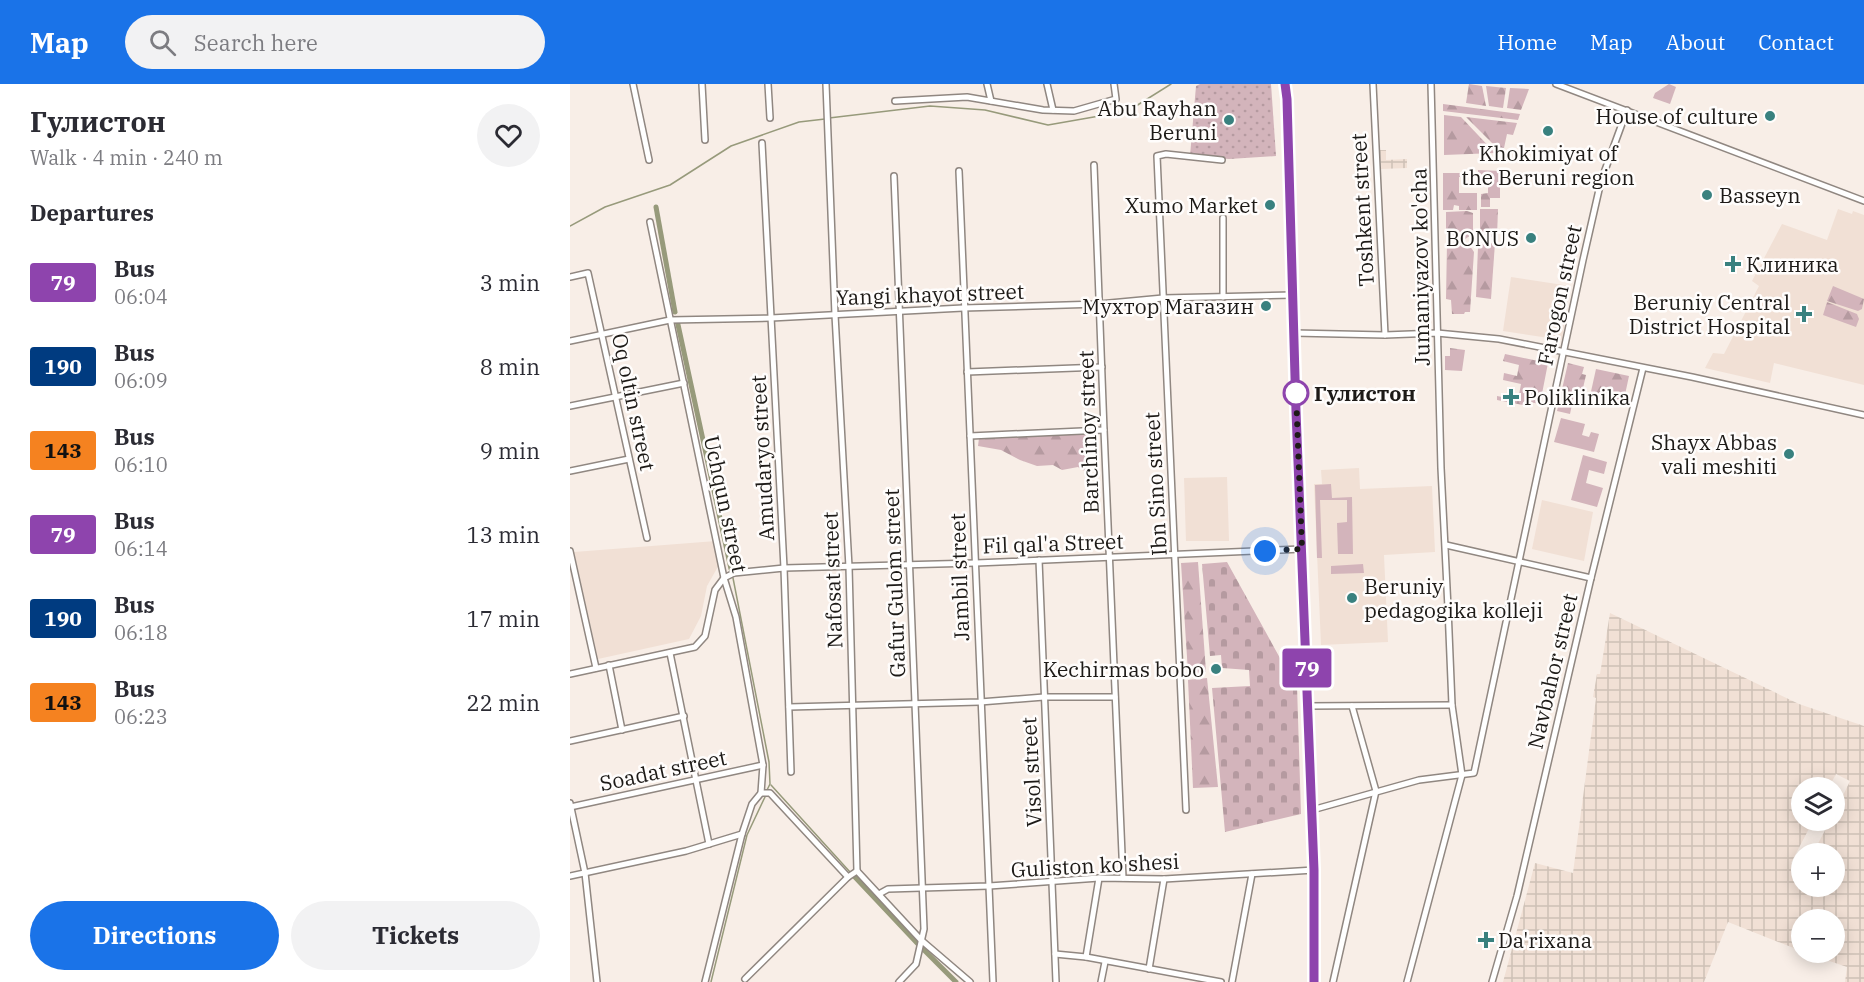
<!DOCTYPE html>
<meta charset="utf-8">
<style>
:root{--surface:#fff;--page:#f2f2f3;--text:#2b2b33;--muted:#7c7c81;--accent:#1a73e8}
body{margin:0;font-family:"IBM Plex Serif",serif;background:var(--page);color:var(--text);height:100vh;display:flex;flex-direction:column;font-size:22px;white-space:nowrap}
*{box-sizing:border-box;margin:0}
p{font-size:20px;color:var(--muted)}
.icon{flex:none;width:33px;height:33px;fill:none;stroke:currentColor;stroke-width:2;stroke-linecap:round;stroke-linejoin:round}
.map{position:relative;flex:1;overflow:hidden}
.sheet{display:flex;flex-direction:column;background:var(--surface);width:570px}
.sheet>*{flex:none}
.badge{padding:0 12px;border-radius:4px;font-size:21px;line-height:39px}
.controls{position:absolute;left:1221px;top:693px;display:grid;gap:12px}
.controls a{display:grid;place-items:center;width:54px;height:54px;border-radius:50%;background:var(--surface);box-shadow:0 3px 15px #0003;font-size:30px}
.you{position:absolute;width:30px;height:30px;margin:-15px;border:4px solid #fff;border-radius:50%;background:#1a73e8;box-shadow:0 0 0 9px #1a73e833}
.map>.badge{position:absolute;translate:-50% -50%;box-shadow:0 0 0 3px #fff}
h2{padding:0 30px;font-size:22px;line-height:54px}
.round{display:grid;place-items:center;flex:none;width:63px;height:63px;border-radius:32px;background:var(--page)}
.headline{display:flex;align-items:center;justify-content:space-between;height:102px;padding:0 30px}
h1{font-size:28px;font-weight:700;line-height:45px}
.cta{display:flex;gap:12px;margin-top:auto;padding:12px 30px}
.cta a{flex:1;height:69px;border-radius:36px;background:var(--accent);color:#fff;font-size:24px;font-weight:700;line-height:69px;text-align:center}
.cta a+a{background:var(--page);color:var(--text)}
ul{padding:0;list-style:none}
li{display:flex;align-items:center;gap:18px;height:84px;padding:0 30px}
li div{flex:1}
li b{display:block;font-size:22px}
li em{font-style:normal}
li .badge{min-width:66px;font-weight:700;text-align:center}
header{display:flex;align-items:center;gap:36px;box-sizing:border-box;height:84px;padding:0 30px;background:var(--accent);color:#fff}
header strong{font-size:28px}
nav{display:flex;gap:33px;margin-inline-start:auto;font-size:21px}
.search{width:420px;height:54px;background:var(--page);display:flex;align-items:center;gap:15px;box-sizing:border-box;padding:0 21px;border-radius:33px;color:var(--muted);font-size:22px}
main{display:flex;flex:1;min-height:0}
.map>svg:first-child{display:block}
</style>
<header>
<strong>Map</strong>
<div class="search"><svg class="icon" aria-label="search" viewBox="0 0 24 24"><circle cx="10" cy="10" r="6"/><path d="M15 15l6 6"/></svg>Search here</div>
<nav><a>Home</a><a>Map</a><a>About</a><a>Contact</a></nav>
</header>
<main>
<section class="sheet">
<div class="headline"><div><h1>Гулистон</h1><p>Walk · 4 min · 240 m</p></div><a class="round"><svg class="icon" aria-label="heart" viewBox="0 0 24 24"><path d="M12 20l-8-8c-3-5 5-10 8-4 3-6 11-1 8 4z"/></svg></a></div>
<h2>Departures</h2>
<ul>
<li><span class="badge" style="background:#8e44ad;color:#fff">79</span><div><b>Bus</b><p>06:04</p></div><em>3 min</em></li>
<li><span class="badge" style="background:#003b80;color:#fff">190</span><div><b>Bus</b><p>06:09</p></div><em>8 min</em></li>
<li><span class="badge" style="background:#f58220;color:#111">143</span><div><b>Bus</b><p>06:10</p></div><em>9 min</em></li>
<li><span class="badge" style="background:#8e44ad;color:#fff">79</span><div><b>Bus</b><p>06:14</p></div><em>13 min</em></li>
<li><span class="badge" style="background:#003b80;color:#fff">190</span><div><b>Bus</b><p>06:18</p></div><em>17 min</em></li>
<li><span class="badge" style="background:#f58220;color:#111">143</span><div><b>Bus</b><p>06:23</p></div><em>22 min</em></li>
</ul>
<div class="cta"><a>Directions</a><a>Tickets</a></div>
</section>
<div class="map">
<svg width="1294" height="898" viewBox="0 0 1294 898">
<defs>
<pattern id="industrial-grid" width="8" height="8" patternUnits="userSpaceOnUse" patternTransform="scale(1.5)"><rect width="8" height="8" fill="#f1e0d5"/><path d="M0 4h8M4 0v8" fill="none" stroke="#cec0b6"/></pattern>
<pattern id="forest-firs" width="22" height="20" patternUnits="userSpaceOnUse" patternTransform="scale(1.5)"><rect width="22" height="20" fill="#d3b4bb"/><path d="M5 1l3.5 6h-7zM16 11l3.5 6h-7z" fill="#b59aa0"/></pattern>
<pattern id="cemetery-stones" width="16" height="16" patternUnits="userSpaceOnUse" patternTransform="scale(1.5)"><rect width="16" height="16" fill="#d3b4bb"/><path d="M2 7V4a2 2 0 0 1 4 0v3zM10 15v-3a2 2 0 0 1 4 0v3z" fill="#b59aa0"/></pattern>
<pattern id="park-dots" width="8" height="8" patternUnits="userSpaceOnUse" patternTransform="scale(1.5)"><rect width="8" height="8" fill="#d3b4bb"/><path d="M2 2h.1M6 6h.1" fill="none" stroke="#b59aa0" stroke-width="1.8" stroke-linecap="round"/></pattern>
</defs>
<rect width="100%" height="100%" fill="#f8eee7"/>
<g fill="#f1e0d5">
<polygon points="1268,125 1282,130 1283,127 1294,131 1294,301 1204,279 1200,299 1135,284 1143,269 1154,270 1189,202 1182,197 1212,140 1257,156"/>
<polygon points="941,193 1000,202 992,256 933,247"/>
<polygon points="789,384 790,405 862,402 865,468 814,471 818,558 751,561 744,400 752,400 751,386"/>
<polygon points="657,393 659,457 616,457 614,394"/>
<polygon points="972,416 1023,428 1014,477 962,465"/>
<polygon points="146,457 150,479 137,502 131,532 119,555 28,575 4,468"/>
</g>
<g fill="url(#industrial-grid)" fill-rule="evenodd">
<polygon points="810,66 816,66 816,76 837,75 837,84 811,85"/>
<path d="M 1040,529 L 1229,620 L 1294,642 L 1294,898 L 1275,898 L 1277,883 L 1236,869 L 1264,868 L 1264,836 L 1232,836 L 1231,867 L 1158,838 L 1134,898 L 933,898 L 965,779 L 1003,789 L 1026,614 L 1023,613 L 1027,590 L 1030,590 ZM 1266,690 L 1280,697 L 1265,728 L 1264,736 L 1260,737 L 1243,769 L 1264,770 L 1264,802 L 1232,802 L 1231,785 L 1221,779 L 1243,737 L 1232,736 L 1232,704 L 1259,703 Z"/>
</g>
<g fill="#d3b4bb">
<polygon points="1099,0 1106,3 1100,20 1083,14 1085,9"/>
<polygon points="991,334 1015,340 1012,351 1019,353 1021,348 1029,350 1024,368 984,358"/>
<polygon points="1013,371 1037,378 1034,390 1019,386 1016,399 1033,404 1027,423 1001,416"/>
<polygon points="761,400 762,414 782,413 783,470 768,470 767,439 777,438 777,416 750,416 752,474 747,474 745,401"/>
<polygon points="793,480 794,489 761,490 761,482"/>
</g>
<g fill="url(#forest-firs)">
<polygon points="899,0 912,2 916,22 896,19"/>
<polygon points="916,2 936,4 933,24 919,22"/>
<polygon points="940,4 959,5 951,26 937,24"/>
<polygon points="873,20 950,30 948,36 873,27"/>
<polygon points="874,31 891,33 925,69 874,71"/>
<polygon points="896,33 947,39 943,51 937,50 934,64 927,64"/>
<polygon points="908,86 930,87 930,114 920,114 920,123 911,123 911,110 918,109 918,91 908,90"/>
<polygon points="873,89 898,89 898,93 889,93 889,109 907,109 907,126 889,126 889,122 884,121 883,126 873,126"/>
<polygon points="910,125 928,125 927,153 915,153 910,150"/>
<polygon points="897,127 903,129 903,149 894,156 876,155 876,128"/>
<path d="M 877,159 C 888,159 898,157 904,168 L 900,228 L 895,228 L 894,230 L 882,230 L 881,216 L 876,215 Z"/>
<polygon points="914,159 925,159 921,215 906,213 908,163"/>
<polygon points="1263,202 1294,215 1292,225 1288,227 1257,217"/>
<polygon points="1257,218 1287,230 1289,235 1286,243 1253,231"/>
<polygon points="880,264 895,266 892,287 875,286 875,272 880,272"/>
<polygon points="935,270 978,279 970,320 954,317 953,321 927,316 927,312 948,316 951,300 933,296 934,289 947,292 949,281 933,277"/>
<polygon points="998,279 1014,283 1012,290 1016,291 1011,313 1004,311 1000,330 987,327"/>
<polygon points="1026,285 1059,292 1053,320 1020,312"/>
<polygon points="516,349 517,387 512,386 508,383 492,386 483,381 467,382 450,376 431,366 408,362 409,354"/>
<polygon points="628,478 636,588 618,589 611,479"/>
<polygon points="637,594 648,703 623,704 618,596"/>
</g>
<polygon fill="url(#cemetery-stones)" points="657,478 721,594 725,594 727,602 731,730 655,748 642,604 680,602 679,586 652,584 651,571 640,572 632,480"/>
<polygon fill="url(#park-dots)" points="630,0 701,0 706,72 659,75 620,72 626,2"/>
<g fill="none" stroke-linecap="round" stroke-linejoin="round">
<g stroke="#979a7b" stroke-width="1.5">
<polyline points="259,34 360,22 415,26 478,41 558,27 601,0"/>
<polyline points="0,142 35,123 100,101 161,62 229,38 255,35"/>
<polyline points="163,494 199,678 200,700 197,706"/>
<polyline points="201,701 280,788"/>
<polyline points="141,898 177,751 195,713"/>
</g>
<g stroke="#979a7b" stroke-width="5">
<polyline points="86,123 105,228"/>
<polyline points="107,236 161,485"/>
<polyline points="284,792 348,860"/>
<polyline points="353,865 386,898"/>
</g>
<defs>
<g id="minor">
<polyline points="63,0 79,76"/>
<polyline points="132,0 135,56"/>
<polyline points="198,0 200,34"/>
<polyline points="256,0 265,231 279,483 287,787"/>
<polyline points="417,0 421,17"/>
<polyline points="477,0 483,26"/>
<polyline points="803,0 815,251"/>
<polyline points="986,0 1294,117"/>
<polyline points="325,17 397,13 473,26 504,27 546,15 544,0"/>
<polyline points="192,59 214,484 221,688"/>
<polyline points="524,81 534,346 553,794"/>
<polyline points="389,87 423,898"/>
<polyline points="324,92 354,845 346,880 329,898"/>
<polyline points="653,134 653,213"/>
<polyline points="80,138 154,494 166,533 193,681 191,709 182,720 172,750 135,898"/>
<polyline points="0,193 18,189 77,454"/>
<polyline points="724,249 815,251 867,249 929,255 1122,293 1294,331"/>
<polyline points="0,257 100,236 201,234 393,224 529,220 593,214 723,211"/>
<polyline points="397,288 532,283"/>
<polyline points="0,322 114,299"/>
<polyline points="400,352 534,346"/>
<polyline points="0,387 59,375"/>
<polyline points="876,461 1021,494"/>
<polyline points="0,467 26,584"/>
<polyline points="469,476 486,898"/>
<polyline points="100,569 139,760"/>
<polyline points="39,581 52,646"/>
<polyline points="0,590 125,563 135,552 145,506 154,494 164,489 214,484 406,479 732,465"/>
<polyline points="738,622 882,621"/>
<polyline points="219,623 410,618 474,613 545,613"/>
<polyline points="0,657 114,632"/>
<polyline points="191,709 200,709 278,793"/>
<polyline points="0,719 15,789 27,898"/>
<polyline points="0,723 193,681"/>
<polyline points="616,726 587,72 596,70 652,76"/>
<polyline points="742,726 849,696 904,689 1013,176 1031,97 1057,26"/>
<polyline points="287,787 351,856 400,898"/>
<polyline points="0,792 116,767 172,750"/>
<polyline points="309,810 318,805 419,802 529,794 594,795 744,786"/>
<polyline points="485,870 516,873 651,898"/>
<polyline points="516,873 529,794"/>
<polyline points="579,885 594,795"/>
<polyline points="175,895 278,793 287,787"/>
<polyline points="531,898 535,878"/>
<polyline points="662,898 682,790"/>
<polyline points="763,898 806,707 782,622"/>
<polyline points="837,898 892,691 882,621 878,524 871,384 861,0"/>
<polyline points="922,898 947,812 1021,494 1073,284"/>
</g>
<polyline id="major" points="715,0 718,15 726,327 744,786 744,898"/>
</defs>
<use href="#minor" stroke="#908781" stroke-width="8"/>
<use href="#major" stroke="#935b52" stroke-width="10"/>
<use href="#minor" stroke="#fff" stroke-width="5"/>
<use href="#major" stroke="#e5b2aa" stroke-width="7"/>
</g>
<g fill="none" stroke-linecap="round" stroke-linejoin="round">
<defs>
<polyline id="line" points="715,0 717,15 726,327 744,786 744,898"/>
</defs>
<use href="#line" stroke="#fff" stroke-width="14"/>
<use href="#line" stroke="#8e44ad" stroke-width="9"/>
<polyline stroke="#1d1a17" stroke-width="6" stroke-dasharray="0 10.8" points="695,467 732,465 726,309"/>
</g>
<g fill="#39817f" stroke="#fffdfc" stroke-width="2">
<circle cx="1200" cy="32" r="6"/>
<circle cx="659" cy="36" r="6"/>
<circle cx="978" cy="47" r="6"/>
<circle cx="1137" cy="111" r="6"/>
<circle cx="700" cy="121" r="6"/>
<circle cx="961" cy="154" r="6"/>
<path d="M1160 171h6v6h6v6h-6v6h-6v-6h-6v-6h6z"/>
<circle cx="696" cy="222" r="6"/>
<path d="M1231 221h6v6h6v6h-6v6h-6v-6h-6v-6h6z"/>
<path d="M938 304h6v6h6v6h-6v6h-6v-6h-6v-6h6z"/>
<circle cx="1219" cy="370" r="6"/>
<circle cx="782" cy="514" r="6"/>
<circle cx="646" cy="585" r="6"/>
<path d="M913 847h6v6h6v6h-6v6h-6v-6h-6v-6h6z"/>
</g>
<circle fill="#fff" stroke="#8e44ad" stroke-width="3" cx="726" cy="309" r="12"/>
<g text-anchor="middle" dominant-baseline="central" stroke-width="5" stroke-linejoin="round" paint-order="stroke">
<g font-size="21" fill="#1d1a17" stroke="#fffdfc" text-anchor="end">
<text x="647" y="24">Abu Rayhan<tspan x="647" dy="24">Beruni</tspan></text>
<text x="1188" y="32">House of culture</text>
<text x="978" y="69" text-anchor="middle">Khokimiyat of<tspan x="978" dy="24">the Beruni region</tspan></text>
<text x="1149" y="111" text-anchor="start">Basseyn</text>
<text x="688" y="121">Xumo Market</text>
<text x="949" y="154">BONUS</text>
<text x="1176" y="180" text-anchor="start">Клиника</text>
<text x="1220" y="218">Beruniy Central<tspan x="1220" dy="24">District Hospital</tspan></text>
<text x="684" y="222">Мухтор Магазин</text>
<text x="954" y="313" text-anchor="start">Poliklinika</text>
<text x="1207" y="358">Shayx Abbas<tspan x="1207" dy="24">vali meshiti</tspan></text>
<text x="794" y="502" text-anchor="start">Beruniy<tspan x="794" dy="24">pedagogika kolleji</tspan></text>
<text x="634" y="585">Kechirmas bobo</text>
<text x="928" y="856" text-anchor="start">Da'rixana</text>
</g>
<g font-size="21" fill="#1d1a17" stroke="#fffdfc">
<text transform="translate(792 126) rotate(-93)">Toshkent street</text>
<text transform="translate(850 183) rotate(-91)">Jumaniyazov ko'cha</text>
<text transform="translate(360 210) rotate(-2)">Yangi khayot street</text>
<text transform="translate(989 211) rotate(-78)">Farogon street</text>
<text transform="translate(64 318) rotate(78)">Oq oltin street</text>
<text transform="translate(518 348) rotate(-92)">Barchinoy street</text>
<text transform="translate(192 374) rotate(-93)">Amudaryo street</text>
<text transform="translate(585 400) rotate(-93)">Ibn Sino street</text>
<text transform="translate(156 420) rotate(78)">Uchqun street</text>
<text transform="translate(483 459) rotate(-2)">Fil qal'a Street</text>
<text transform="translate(389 493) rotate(-92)">Jambil street</text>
<text transform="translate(262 496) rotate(-92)">Nafosat street</text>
<text transform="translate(324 499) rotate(-92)">Gafur Gulom street</text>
<text transform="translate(982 587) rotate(-77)">Navbahor street</text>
<text transform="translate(93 686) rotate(-12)">Soadat street</text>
<text transform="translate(461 688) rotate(-93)">Visol street</text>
<text transform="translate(525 781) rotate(-3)">Guliston ko'shesi</text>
</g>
<g font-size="21" font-weight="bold" fill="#1d1a17" stroke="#fffdfc" text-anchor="start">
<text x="744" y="309">Гулистон</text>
</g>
</g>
</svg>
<div class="controls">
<a><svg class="icon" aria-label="layers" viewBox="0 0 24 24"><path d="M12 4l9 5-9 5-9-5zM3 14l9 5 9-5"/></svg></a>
<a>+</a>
<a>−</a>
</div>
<div class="you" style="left:695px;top:467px"></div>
<b class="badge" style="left:737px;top:584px;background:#8e44ad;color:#fff">79</b>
</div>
</main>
